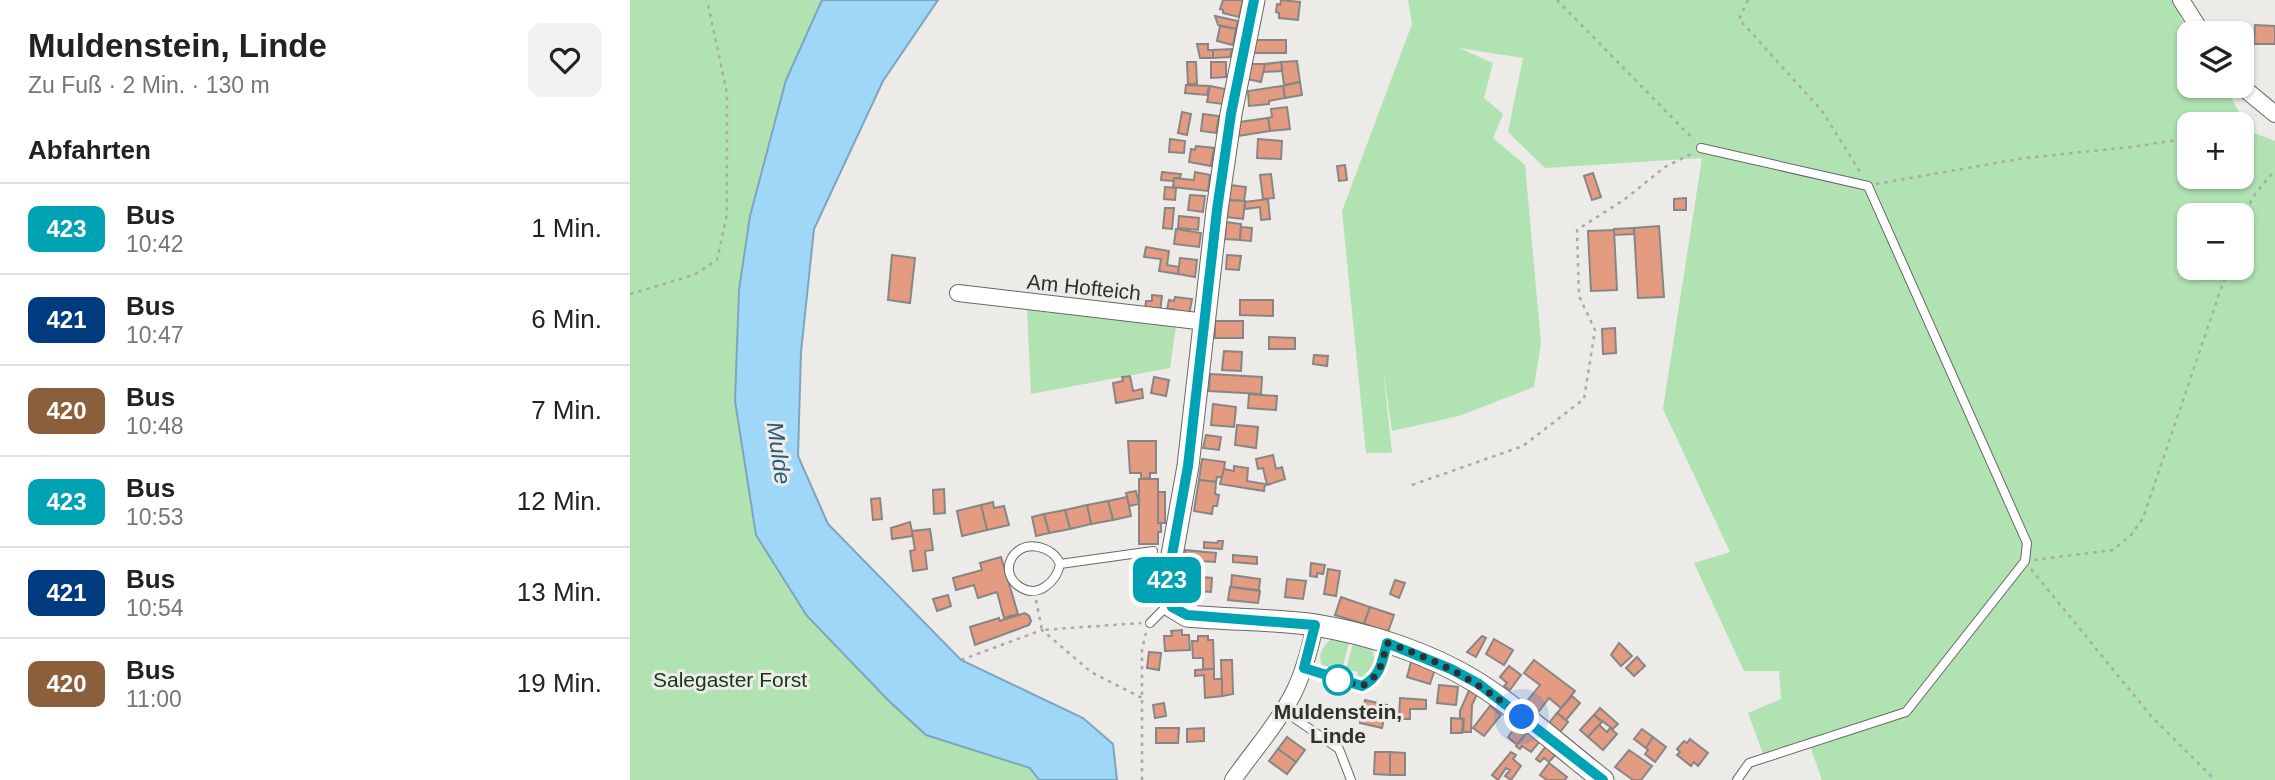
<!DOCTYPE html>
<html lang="de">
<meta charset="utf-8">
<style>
:root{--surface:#fff;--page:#f2f2f2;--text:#222;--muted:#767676;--line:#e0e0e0}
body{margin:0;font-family:Arial,sans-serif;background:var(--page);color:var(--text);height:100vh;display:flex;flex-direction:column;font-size:26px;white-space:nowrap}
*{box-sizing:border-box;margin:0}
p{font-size:23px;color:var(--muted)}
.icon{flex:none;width:38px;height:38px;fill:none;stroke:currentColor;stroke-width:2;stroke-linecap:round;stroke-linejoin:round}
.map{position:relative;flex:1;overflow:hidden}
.side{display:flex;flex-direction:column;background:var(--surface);width:630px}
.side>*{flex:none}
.badge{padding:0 14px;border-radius:10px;font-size:24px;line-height:46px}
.tools{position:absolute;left:1547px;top:21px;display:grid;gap:14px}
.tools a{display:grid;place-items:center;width:77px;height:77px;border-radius:14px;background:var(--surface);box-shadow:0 2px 5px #0004;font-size:35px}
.you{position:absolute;width:35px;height:35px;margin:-18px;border:5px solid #fff;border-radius:50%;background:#1a73e8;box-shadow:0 0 0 10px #1a73e833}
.map>.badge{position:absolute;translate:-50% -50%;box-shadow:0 0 0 4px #fff}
h2{padding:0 28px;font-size:26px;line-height:63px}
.round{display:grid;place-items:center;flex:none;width:74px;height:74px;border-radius:14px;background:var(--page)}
.summary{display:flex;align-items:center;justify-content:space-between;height:119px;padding:0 28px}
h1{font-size:33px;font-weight:800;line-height:52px}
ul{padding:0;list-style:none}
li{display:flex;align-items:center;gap:21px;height:91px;padding:0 28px;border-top:2px solid var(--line)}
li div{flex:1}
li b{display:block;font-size:26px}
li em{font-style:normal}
li .badge{min-width:77px;font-weight:700;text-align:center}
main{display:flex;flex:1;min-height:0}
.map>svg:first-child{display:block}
</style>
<main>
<section class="side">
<div class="summary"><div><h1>Muldenstein, Linde</h1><p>Zu Fuß · 2 Min. · 130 m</p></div><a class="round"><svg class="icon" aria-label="heart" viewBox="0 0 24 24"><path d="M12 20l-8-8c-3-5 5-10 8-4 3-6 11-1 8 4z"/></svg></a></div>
<h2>Abfahrten</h2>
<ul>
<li><span class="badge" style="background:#00a3b4;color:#fff">423</span><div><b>Bus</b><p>10:42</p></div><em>1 Min.</em></li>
<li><span class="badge" style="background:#003b80;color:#fff">421</span><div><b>Bus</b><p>10:47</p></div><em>6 Min.</em></li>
<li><span class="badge" style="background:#8b5e3c;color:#fff">420</span><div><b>Bus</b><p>10:48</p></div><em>7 Min.</em></li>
<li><span class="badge" style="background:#00a3b4;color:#fff">423</span><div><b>Bus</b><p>10:53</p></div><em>12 Min.</em></li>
<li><span class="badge" style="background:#003b80;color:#fff">421</span><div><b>Bus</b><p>10:54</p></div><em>13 Min.</em></li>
<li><span class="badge" style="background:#8b5e3c;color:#fff">420</span><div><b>Bus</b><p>11:00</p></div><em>19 Min.</em></li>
</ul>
</section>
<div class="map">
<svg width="1645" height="780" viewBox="0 0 1645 780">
<rect width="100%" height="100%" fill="#edebe7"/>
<g fill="#b0e2b2" fill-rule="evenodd">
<polygon points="0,0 192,0 156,80 120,216 109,290 105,401 177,616 259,701 296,735 400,768 409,780 0,780"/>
<path d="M 778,0 L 1545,0 L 1551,19 L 1563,33 L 1559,33 L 1559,86 L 1595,86 L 1619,131 L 1645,141 L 1645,780 L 1192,780 L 1179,743 L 1135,759 L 1118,713 L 1151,699 L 1149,671 L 1114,671 L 1064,563 L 1100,552 L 1033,409 L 1072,158 L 915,168 L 878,132 L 893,58 L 829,48 L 863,63 L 854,98 L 873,114 L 863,138 L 895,165 L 911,343 L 904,387 L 829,416 L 762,431 L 753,368 L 762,453 L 736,453 L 712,211 L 782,24 ZM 1559,124 L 1612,124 L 1612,177 L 1559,177 ZM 1559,215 L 1612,215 L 1612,268 L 1559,268 Z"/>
<polygon points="397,310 546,326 540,368 401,394"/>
<path d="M 705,637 L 720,638 L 712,671 L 698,667 L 696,671 C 685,660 691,644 705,637 Z"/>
<path d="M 724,640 L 742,649 C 746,660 744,670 735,678 L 727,678 L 728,672 L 716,669 Z"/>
</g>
<polygon fill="#9fd7f9" stroke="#7ea5bc" stroke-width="2" points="192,0 308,0 253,81 184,229 171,352 168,456 198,524 331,660 453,718 483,744 487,780 409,780 400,768 296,735 259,701 177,616 126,535 105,401 109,290 120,216 156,80"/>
<g fill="#e39c82" stroke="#898584" stroke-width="2">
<polygon points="593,0 613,0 609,17 593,13 593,10 590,9"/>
<polygon points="651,0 670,2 668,20 649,18 649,13 646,12 647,4 650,5"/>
<polygon points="585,16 608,21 606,29 588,25"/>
<polygon points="1625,25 1645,26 1645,44 1624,44"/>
<polygon points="590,26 606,29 603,45 587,41"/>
<polygon points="623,40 656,40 656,53 620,53"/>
<polygon points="567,44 578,44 578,50 583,50 583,58 570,58"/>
<polygon points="602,49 600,57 583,58 583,50"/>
<polygon points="667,61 670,82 654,85 651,62"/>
<polygon points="557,62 566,62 567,84 558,84"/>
<polygon points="581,62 596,62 596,77 581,78"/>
<polygon points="651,62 652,71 633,72 635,64"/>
<polygon points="620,64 635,64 631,82 617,79"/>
<polygon points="670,82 672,95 655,98 653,86"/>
<polygon points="556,85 579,86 577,95 555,93"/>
<polygon points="580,86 595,89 593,104 577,102"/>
<polygon points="653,86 655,98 639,101 639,104 619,106 618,91"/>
<polygon points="657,107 660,129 640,131 638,118 642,117 641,109"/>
<polygon points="552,112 561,114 557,135 548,133"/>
<polygon points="573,114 589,116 586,133 571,131"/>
<polygon points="638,118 640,131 608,136 610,122"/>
<polygon points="540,139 555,141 554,153 539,152"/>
<polygon points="628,139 652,141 651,159 627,158"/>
<polygon points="566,146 584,148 581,166 559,162 561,149 565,150"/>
<polygon points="715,165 717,180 709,181 707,166"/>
<polygon points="532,172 551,174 550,178 544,178 544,181 531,180"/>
<polygon points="565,172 580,175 578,191 543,187 544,178 564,180"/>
<polygon points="963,173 971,197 962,200 954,176"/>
<polygon points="641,174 644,198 633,199 630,175"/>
<polygon points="600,185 616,187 614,201 598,200"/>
<polygon points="535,187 546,188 545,200 534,199"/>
<polygon points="560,195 575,196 573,212 558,210"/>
<polygon points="1056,198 1056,210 1044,210 1044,199"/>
<polygon points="638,199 640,219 631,220 630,207 615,209 615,202"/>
<polygon points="598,200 615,201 613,219 597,217"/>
<polygon points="535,208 544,208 542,229 533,228"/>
<polygon points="549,216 569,218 568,230 548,228"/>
<polygon points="596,222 611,224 610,240 595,239"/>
<polygon points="1029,226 1034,297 1008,298 1004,228"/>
<polygon points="611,227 622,228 621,241 610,240"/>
<polygon points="1004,228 1004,234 984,235 984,229"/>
<polygon points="546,229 571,233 569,247 544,244"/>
<polygon points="984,230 987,290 961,291 958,231"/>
<polygon points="516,247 539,251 537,265 549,267 548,274 529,271 531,259 514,257"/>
<polygon points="262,255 285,258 280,303 258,300"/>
<polygon points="597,255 611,256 609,270 596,269"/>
<polygon points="550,258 567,260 565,277 548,274"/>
<polygon points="522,295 532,296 530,312 515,310 516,301 522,301"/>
<polygon points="545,297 562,299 559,315 543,313 543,309 537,309 539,300 544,301"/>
<polygon points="610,300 643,300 643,316 610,315"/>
<rect x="585" y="321" width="28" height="17"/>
<polygon points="985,328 986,353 973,354 972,329"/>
<polygon points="639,337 665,338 665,349 639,349"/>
<polygon points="594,351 612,352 611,371 592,370"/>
<polygon points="684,355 698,356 697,366 683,364"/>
<polygon points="580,374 632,377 631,394 579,391"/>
<polygon points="500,376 503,391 512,389 513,398 486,403 483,383 493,381 492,377"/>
<polygon points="524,377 539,380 536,396 521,393"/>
<polygon points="619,394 647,396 646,410 618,408"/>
<polygon points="583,404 606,407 604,427 581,425"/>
<polygon points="607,425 628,427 626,448 605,445"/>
<polygon points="576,435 591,437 589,450 573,448"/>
<polygon points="498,441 526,441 526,473 520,473 520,478 511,479 511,473 500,473"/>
<polygon points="643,455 646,469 652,467 655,479 637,485 633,468 628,469 626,459"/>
<polygon points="572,459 595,462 593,477 587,477 586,482 569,480"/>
<polygon points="604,466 618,468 617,481 635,484 634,491 590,484 594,469 604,471"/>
<polygon points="509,479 528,479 528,523 531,523 531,532 528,532 528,544 509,544"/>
<polygon points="569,480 586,482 585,494 589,495 587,506 583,506 582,514 564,511"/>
<polygon points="314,489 315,513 304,514 303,490"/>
<polygon points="506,491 509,504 499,506 496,493"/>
<rect x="528" y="492" width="7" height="31"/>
<polygon points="497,497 501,516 483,520 478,501"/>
<polygon points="250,498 252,519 243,520 241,499"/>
<polygon points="478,501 483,520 461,524 457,505"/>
<polygon points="363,502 364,508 374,506 379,525 357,530 351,505"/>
<polygon points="351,505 357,530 332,536 327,511"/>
<polygon points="457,505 461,524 440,529 435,510"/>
<polygon points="435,510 440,529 419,533 414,514"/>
<polygon points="414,514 419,533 406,536 402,517"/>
<polygon points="280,522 283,536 262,539 261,528"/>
<polygon points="300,529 303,550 295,551 297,569 283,571 280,551 285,550 282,531"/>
<polygon points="588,541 593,541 592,549 574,548 574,542 587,543"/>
<polygon points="555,550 586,553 585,562 554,560"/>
<polygon points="603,555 627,557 627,564 603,562"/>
<polygon points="371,557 388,614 374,618 367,592 348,598 344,585 326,590 323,578 352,570 350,563"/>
<polygon points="681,563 695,565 693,574 687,573 687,577 680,576"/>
<polygon points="698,569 710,571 706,596 694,594"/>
<polygon points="553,575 582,578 581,592 551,590"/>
<polygon points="602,575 630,579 629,590 601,587"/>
<polygon points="657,579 676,581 673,599 655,597"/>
<polygon points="765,580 775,583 769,598 760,594"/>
<polygon points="600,587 630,591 628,603 598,600"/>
<polygon points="318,595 321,606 307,611 303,599"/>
<polygon points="711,597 740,607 734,624 705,615"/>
<polygon points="740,607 764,615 758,632 734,624"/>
<polygon points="395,613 399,616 401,621 399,625 345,645 340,627 369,618 370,621"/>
<polygon points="552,630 552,635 559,635 560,650 535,651 534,636 542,636 541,631"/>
<polygon points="568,636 578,636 578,640 583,640 584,669 573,670 573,658 563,658 562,641 568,641"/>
<polygon points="852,636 856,638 846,657 837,652"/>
<polygon points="864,639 883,650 874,665 856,654"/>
<polygon points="989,643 1002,656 991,666 981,655"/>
<polygon points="519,652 531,653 529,670 517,668"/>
<polygon points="1007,657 1015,666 1004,676 996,668"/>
<polygon points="591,660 602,660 603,694 592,696"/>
<polygon points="904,660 945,691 931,708 919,698 906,715 894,705 910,685 894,673"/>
<polygon points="781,662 805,669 800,684 777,677"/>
<polygon points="879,666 891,675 880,690 874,686 877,683 870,677"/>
<polygon points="584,669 584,679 592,679 592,696 575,698 574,675 565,676 565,670"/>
<polygon points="809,685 828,687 826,705 807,703"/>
<polygon points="840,688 848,692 842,705 841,732 833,732 834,719 830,718 830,711"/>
<polygon points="942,696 950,703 936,720 927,713"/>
<polygon points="770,698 796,700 796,709 780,709 780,719 769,719"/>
<polygon points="735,700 757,705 752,728 730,723"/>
<polygon points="534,703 536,716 525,718 523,705"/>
<polygon points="860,706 871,715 854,736 843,728"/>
<polygon points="970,708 988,724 983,729 964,715"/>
<polygon points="927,713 938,722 930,732 919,723"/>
<polygon points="964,715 972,722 958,737 950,730"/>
<polygon points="821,718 833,719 832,733 821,733"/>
<polygon points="888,724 897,732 887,745 878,737"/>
<polygon points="969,725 977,732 980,728 987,734 973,750 958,737"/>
<polygon points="526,728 549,728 548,743 526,743"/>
<polygon points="574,728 574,741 557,742 557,729"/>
<polygon points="1012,729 1023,737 1016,748 1004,739"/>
<polygon points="899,730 911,740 901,752 892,746 890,749 886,746"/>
<polygon points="657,737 675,750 666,762 648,749"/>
<polygon points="1023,737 1036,747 1025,762 1015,754 1018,750 1016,748"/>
<polygon points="1060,739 1078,753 1068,766 1064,762 1061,766 1047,755 1050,752 1047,749 1054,741 1057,743"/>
<polygon points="917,745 927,753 919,762 914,758 910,762 906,759"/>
<polygon points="648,749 666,762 657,774 639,761"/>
<polygon points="999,750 1022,766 1011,780 1003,780 985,767"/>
<polygon points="745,752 760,752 760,775 744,774"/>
<polygon points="760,752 775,753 775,775 760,775"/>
<polygon points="881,752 886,755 883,759 891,766 881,780 875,776 880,770 876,768 868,780 862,775"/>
<polygon points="919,763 937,777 935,780 917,780 910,775"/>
</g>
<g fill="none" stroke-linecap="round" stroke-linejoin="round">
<defs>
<g id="service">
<polyline points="1071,148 1238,186 1397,543 1395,561 1276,712 1119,763 1107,780"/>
<path d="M 430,564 C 427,581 408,599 390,587 C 365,571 386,536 415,549 C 422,552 427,556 430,564 L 523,551"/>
<polyline points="520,623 538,605"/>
<path d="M 674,668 L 732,686 C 751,676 751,662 757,644"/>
<polyline points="654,711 709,749 721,780"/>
</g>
<g id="minor">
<polyline points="1551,0 1572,33"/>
<polyline points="1611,86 1645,114"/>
<polyline points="328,293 576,322"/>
<path d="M 603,780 C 623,751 647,725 663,694 C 674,672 680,649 685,625"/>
</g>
<path id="secondary" d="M 624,0 L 601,114 L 587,210 L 558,466 L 537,583 L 538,598 L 542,607 L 557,616 C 600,620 643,619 685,625 C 740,634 799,653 846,682 C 889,709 933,749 973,780"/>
</defs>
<use href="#service" stroke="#696764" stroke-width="10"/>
<use href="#minor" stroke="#696764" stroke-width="18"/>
<use href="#secondary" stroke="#696764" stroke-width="23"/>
<g stroke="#aba9a6" stroke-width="2.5" stroke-dasharray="3.5 5" stroke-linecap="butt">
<polyline points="927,0 1064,140"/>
<polyline points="1118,0 1109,19 1192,111 1232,175"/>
<polyline points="1612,125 1619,122 1626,115"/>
<polyline points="1246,184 1395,158 1502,147 1559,138"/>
<polyline points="1612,228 1622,198 1645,170"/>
<polyline points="0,294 64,275 87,260 97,214 97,93 77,0"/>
<polyline points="782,485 893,446 954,399 965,330 949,296 947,230 995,199 1035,167 1063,153"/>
<polyline points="1404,560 1483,550 1501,535 1513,518 1598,268"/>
<polyline points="1401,569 1521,716 1585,780"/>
<polyline points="406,600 412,630 511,623"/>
<polyline points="331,660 412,630 461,672 512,698"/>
<polyline points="512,780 512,649 516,633"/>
</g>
<use href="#service" stroke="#fff" stroke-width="8"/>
<use href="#minor" stroke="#fff" stroke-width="16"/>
<use href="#secondary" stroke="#fff" stroke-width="21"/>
</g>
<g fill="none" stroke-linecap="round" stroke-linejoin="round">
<defs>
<path id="line" d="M 624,0 L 601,114 L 587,210 L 558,466 L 537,583 L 538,598 L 542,607 L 557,615 L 685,625 L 674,668 L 732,686 C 751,676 752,662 757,643 L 821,669 L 849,684 L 973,780"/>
</defs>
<use href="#line" stroke="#fff" stroke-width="16"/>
<use href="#line" stroke="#00a3b4" stroke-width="10"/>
<path stroke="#31302f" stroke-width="7" stroke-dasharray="0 12.6" d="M 708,680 L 703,678 L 732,686 C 751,676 752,662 757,643 C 813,662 846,681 892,717"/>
</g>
<circle fill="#fff" stroke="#00a3b4" stroke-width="3.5" cx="708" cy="680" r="14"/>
<g text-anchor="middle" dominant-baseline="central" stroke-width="6" stroke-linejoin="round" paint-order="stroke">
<g font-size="21" fill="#31302f" stroke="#edebe7">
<text transform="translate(454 287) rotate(6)">Am Hofteich</text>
</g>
<g font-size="21" fill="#123917" stroke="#edebe7">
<text x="100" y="679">Salegaster Forst</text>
</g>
<g font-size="21" font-weight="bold" fill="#31302f" stroke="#edebe7">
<text x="708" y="711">Muldenstein,<tspan x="708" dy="24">Linde</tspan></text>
</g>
<g font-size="23" font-style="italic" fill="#275d7a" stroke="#edebe7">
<text transform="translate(149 453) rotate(82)">Mulde</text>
</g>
</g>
</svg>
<div class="tools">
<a><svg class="icon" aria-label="layers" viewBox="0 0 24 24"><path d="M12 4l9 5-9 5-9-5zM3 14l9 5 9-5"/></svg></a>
<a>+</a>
<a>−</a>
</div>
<div class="you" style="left:892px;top:717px"></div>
<b class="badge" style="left:537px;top:580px;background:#00a3b4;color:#fff">423</b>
</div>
</main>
